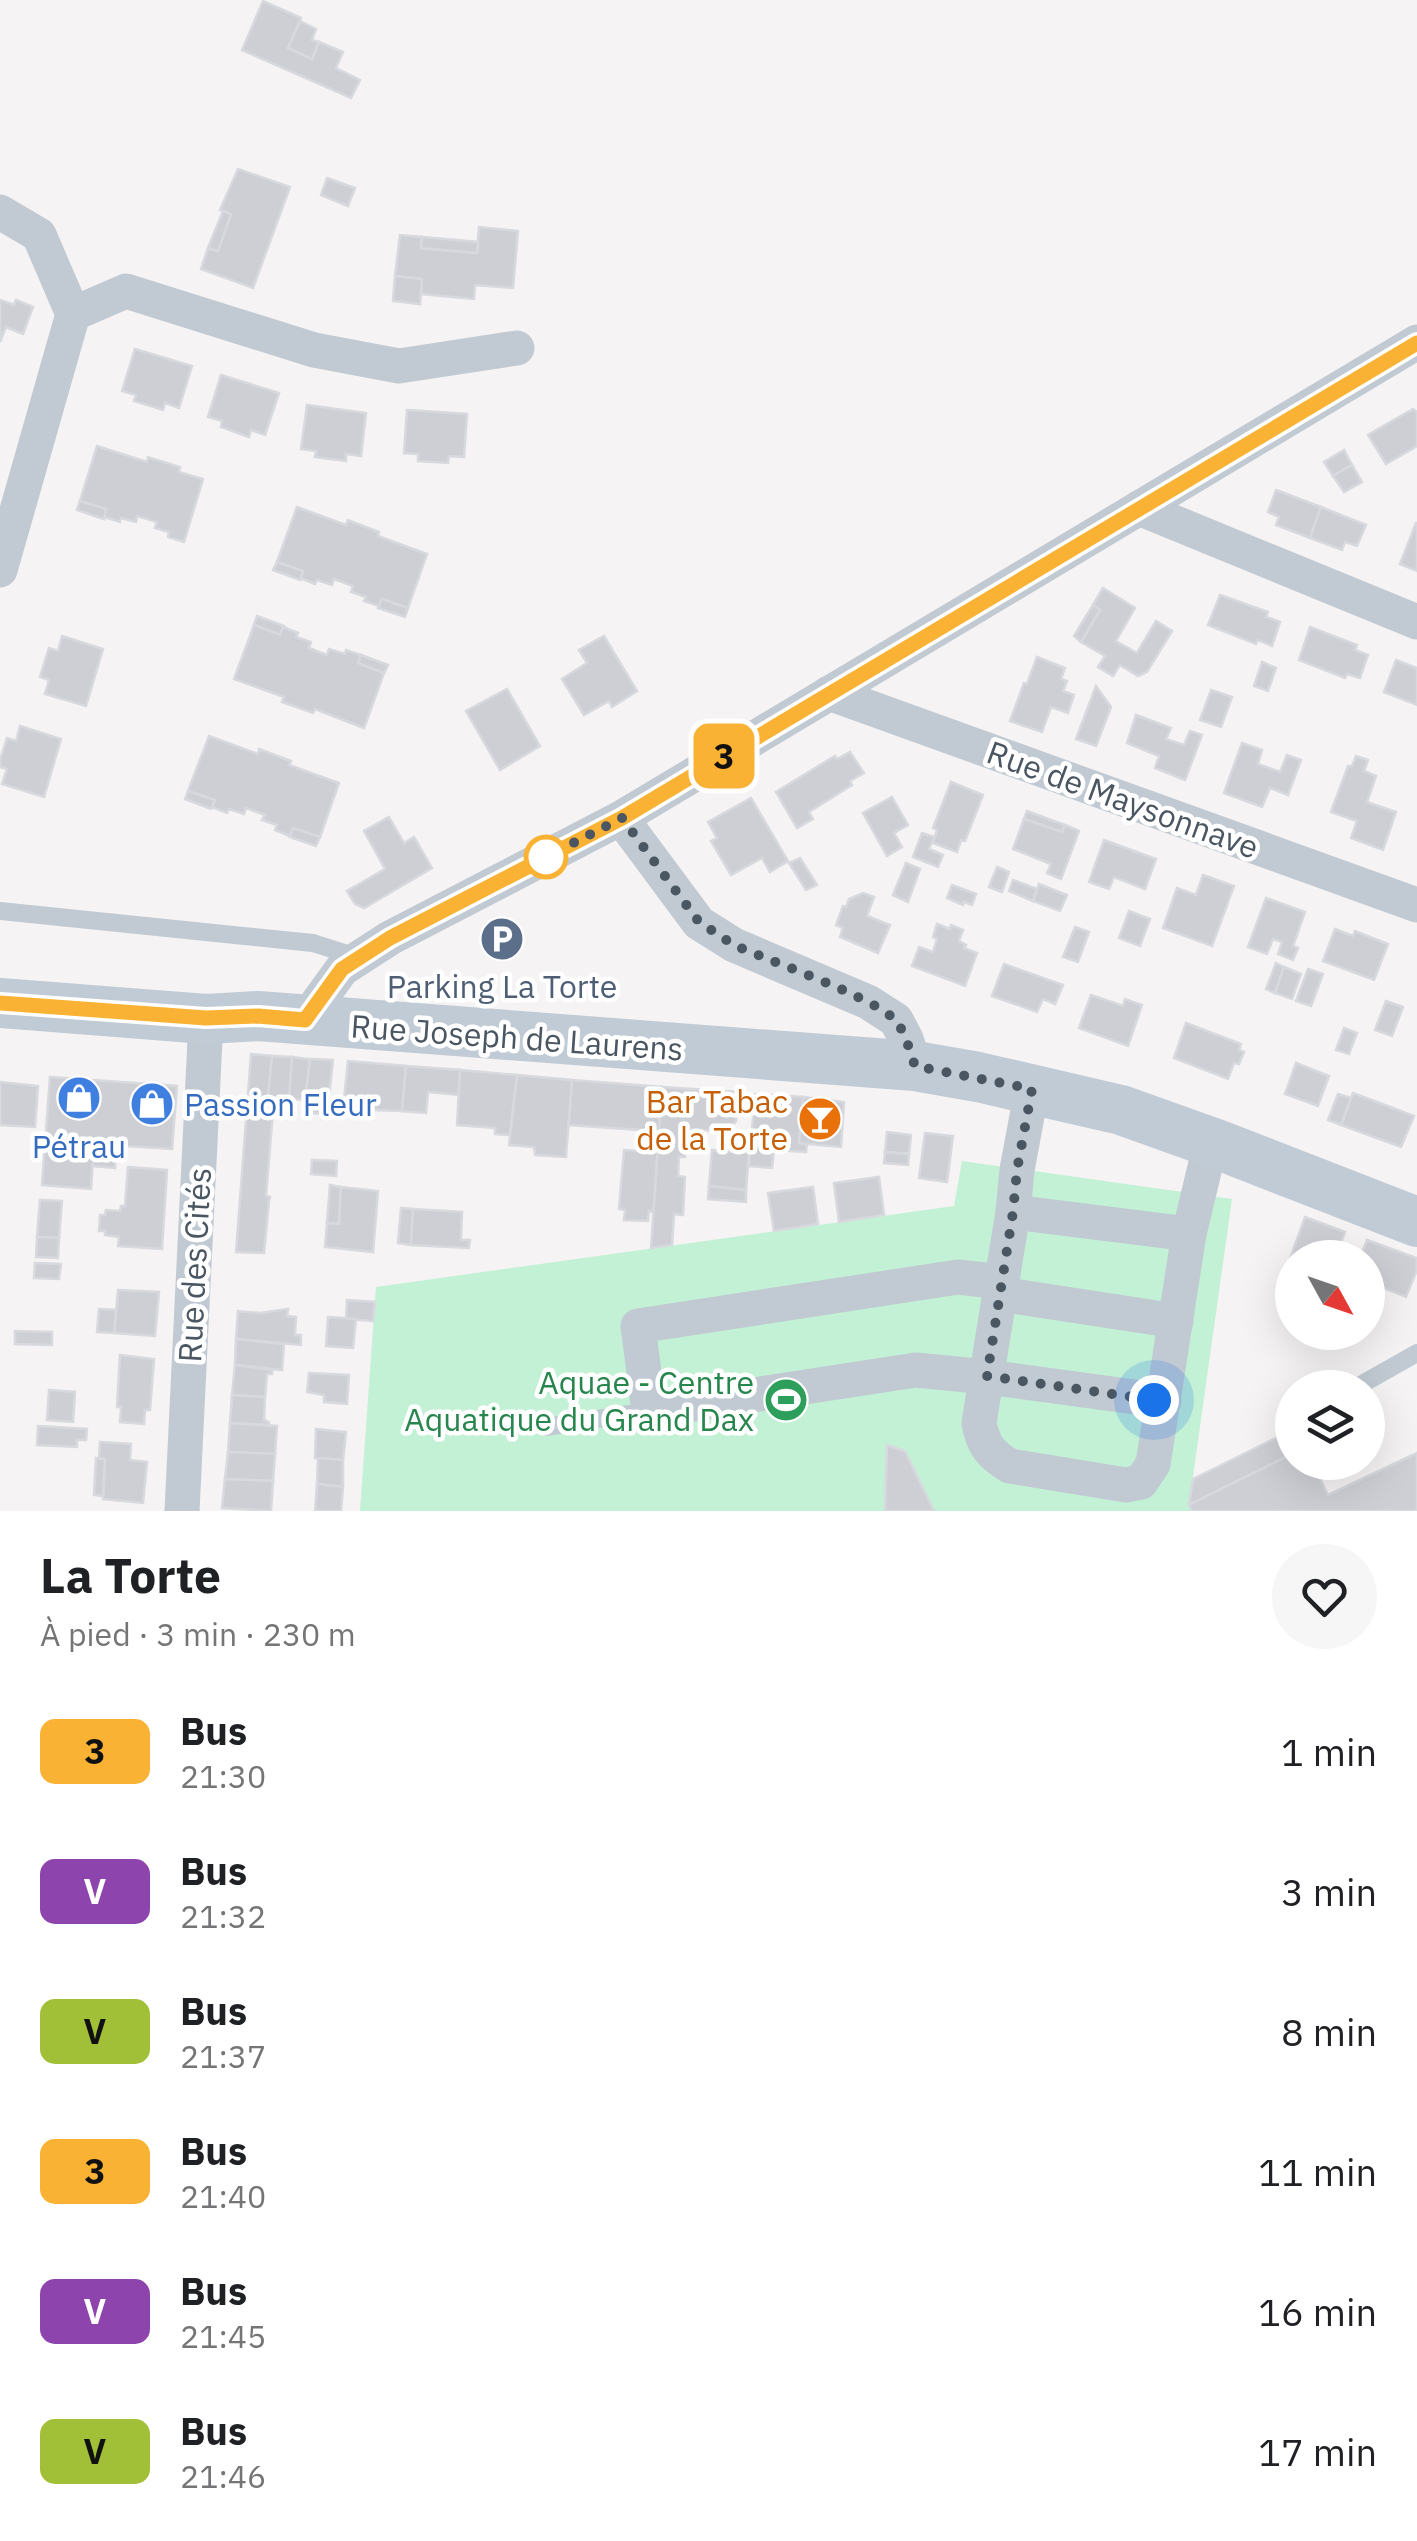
<!DOCTYPE html>
<html lang="fr">
<meta charset="utf-8">
<style>
:root{--surface:#fff;--page:#f6f6f6;--text:#202124;--muted:#757577}
body{margin:0;font-family:"IBM Plex Sans",sans-serif;background:var(--page);color:var(--text);height:100vh;display:flex;flex-direction:column;font-size:38px;white-space:nowrap}
*{box-sizing:border-box;margin:0}
p{font-size:32px;color:var(--muted)}
.icon{flex:none;width:55px;height:55px;fill:none;stroke:currentColor;stroke-width:2;stroke-linecap:round;stroke-linejoin:round}
.map{position:relative;height:1511px;overflow:hidden}
.details{display:flex;flex-direction:column;background:var(--surface);flex:1}
.details>*{flex:none}
.badge{padding:0 20px;border-radius:15px;font-size:35px;line-height:65px}
.needle{width:65px;rotate:130deg}
.fabs{position:absolute;left:1275px;top:1240px;display:grid;gap:20px}
.fabs a{display:grid;place-items:center;width:110px;height:110px;border-radius:50%;background:var(--surface);box-shadow:0 10px 40px #0002;font-size:50px}
.you{position:absolute;width:50px;height:50px;margin:-25px;border:8px solid #fff;border-radius:50%;background:#1a73e8;box-shadow:0 0 0 15px #1a73e833}
.map>.badge{position:absolute;translate:-50% -50%;box-shadow:0 0 0 5px #fff}
.round{display:grid;place-items:center;flex:none;width:105px;height:105px;border-radius:52px;background:var(--page)}
.overview{display:flex;align-items:center;justify-content:space-between;height:170px;padding:0 40px}
h1{font-size:48px;font-weight:700;line-height:75px}
ul{padding:0;list-style:none}
li{display:flex;align-items:center;gap:30px;height:140px;padding:0 40px}
li div{flex:1}
li b{display:block;font-size:38px}
li em{font-style:normal}
li .badge{min-width:110px;font-weight:700;text-align:center}
.map>svg:first-child{display:block}
</style>
<div class="map">
<svg width="1417" height="1511" viewBox="0 0 1417 1511">
<rect width="100%" height="100%" fill="#f5f3f3"/>
<polygon fill="#c3f1d5" points="962,1161 1232,1199 1189,1505 1192,1511 360,1511 376,1287 954,1206"/>
<g fill="#cdcfd5" stroke="#d7d9de" stroke-width="2.5">
<polygon points="263,1 301,18 288,48 312,59 319,42 343,52 336,68 360,80 351,98 242,50"/>
<polygon points="300,21 316,29 312,40 319,42 312,59 288,48"/>
<polygon points="238,169 290,187 253,288 201,269 208,248 218,251 231,214 220,210"/>
<polygon points="327,178 355,188 348,206 321,195"/>
<polygon points="223,211 231,214 218,251 208,248"/>
<polygon points="479,227 518,231 513,288 475,285 474,299 421,294 422,279 395,276 400,235 422,237 421,248 477,253"/>
<polygon points="422,237 478,242 477,253 421,248"/>
<polygon points="395,276 422,279 420,304 393,301"/>
<polygon points="0,300 14,305 16,300 33,307 23,334 6,327 0,342"/>
<polygon points="135,349 192,366 179,408 165,403 163,410 134,401 136,395 122,391"/>
<polygon points="221,375 279,393 265,435 251,430 249,437 221,427 222,421 208,417"/>
<polygon points="307,405 366,413 361,456 346,454 346,461 315,457 316,451 301,449"/>
<polygon points="1413,409 1417,412 1417,446 1386,464 1368,435"/>
<polygon points="407,410 467,414 464,457 449,456 448,463 418,461 418,454 404,453"/>
<polygon points="97,446 147,462 148,457 180,467 179,472 203,479 184,542 168,537 169,532 155,528 157,522 137,516 136,522 121,518 120,522 104,517 106,509 80,501"/>
<polygon points="1344,450 1352,465 1333,476 1324,462"/>
<polygon points="1352,465 1362,482 1344,492 1333,476"/>
<polygon points="1276,490 1321,507 1310,538 1276,525 1279,517 1268,512"/>
<polygon points="80,501 106,509 104,519 77,510"/>
<polygon points="297,507 346,525 348,520 379,532 378,536 427,554 408,608 382,599 379,606 364,601 366,597 351,592 353,586 334,579 332,585 317,580 315,584 300,578 303,571 277,562"/>
<polygon points="1321,507 1366,525 1357,546 1345,542 1342,550 1310,538"/>
<polygon points="1416,523 1417,523 1417,571 1400,564"/>
<polygon points="277,562 303,571 300,580 273,570"/>
<polygon points="1103,588 1135,608 1116,641 1137,653 1156,621 1172,631 1147,672 1138,676 1120,665 1113,676 1098,667 1105,656 1081,642 1100,610 1093,605"/>
<polygon points="1220,595 1268,612 1266,617 1280,622 1272,646 1258,640 1256,644 1208,625"/>
<polygon points="382,599 408,608 405,617 378,608"/>
<polygon points="1093,605 1100,610 1081,642 1074,636"/>
<polygon points="257,616 284,626 280,635 254,625"/>
<polygon points="254,625 280,635 283,627 298,633 296,637 311,642 309,648 327,655 329,649 345,654 346,650 361,655 358,663 384,673 364,728 315,709 313,713 282,702 284,697 234,679"/>
<polygon points="1310,627 1357,645 1355,650 1368,655 1360,678 1347,674 1345,678 1299,660"/>
<polygon points="62,636 103,649 86,706 45,694 49,680 40,677 49,648 58,651"/>
<polygon points="604,636 637,691 612,707 609,701 584,715 562,679 587,663 579,650"/>
<polygon points="361,655 388,665 384,673 358,663"/>
<polygon points="1037,657 1065,668 1061,679 1067,681 1063,691 1074,695 1068,713 1051,707 1042,732 1010,721 1024,683 1027,684"/>
<polygon points="1396,660 1417,668 1417,705 1384,692"/>
<polygon points="1262,662 1276,668 1268,691 1254,686"/>
<polygon points="1096,686 1111,707 1096,746 1076,739"/>
<polygon points="507,689 540,746 500,770 466,711"/>
<polygon points="1211,690 1232,697 1221,727 1200,720"/>
<polygon points="1136,715 1171,728 1166,739 1184,745 1190,731 1202,735 1185,780 1155,768 1159,756 1127,743"/>
<polygon points="20,726 61,739 44,797 2,784 7,769 0,767 0,760 7,738 16,741"/>
<polygon points="209,736 258,754 259,749 291,761 289,765 339,783 320,837 293,828 290,836 275,830 277,825 262,820 265,815 246,808 244,814 229,809 227,813 212,807 215,800 188,791"/>
<polygon points="1242,743 1262,750 1258,764 1280,772 1287,755 1301,760 1288,795 1270,788 1262,807 1224,793"/>
<polygon points="850,752 864,773 850,781 852,785 809,812 813,819 797,828 776,792 835,756 837,759"/>
<polygon points="1356,756 1368,760 1364,771 1376,776 1367,802 1396,812 1383,850 1351,838 1357,821 1331,812 1348,766 1352,766"/>
<polygon points="951,782 983,795 965,841 961,840 957,852 933,843 937,830 933,828"/>
<polygon points="188,791 215,800 211,809 185,799"/>
<polygon points="892,797 908,825 894,833 902,847 887,856 863,813"/>
<polygon points="751,798 788,861 770,872 762,858 731,875 711,841 717,838 708,822"/>
<polygon points="1027,811 1065,825 1062,832 1024,819"/>
<polygon points="389,817 404,843 414,837 432,868 364,908 355,904 347,891 385,869 364,831"/>
<polygon points="1024,819 1062,832 1065,825 1079,831 1061,879 1047,873 1051,864 1013,849"/>
<polygon points="293,828 320,837 316,846 290,837"/>
<polygon points="922,833 934,837 929,849 943,855 938,867 913,857"/>
<polygon points="1104,840 1156,859 1145,889 1114,877 1109,889 1089,882"/>
<polygon points="800,858 817,885 806,890 789,863"/>
<polygon points="906,863 920,869 908,902 893,895"/>
<polygon points="997,867 1009,872 1002,892 989,887"/>
<polygon points="1203,875 1234,886 1212,946 1163,928 1177,888 1196,895"/>
<polygon points="1013,880 1037,889 1033,901 1009,891"/>
<polygon points="1039,884 1067,895 1060,911 1033,901"/>
<polygon points="952,885 976,894 972,905 964,902 963,905 947,898"/>
<polygon points="863,893 874,897 867,916 890,925 878,953 840,937 843,928 836,925 843,906 846,907 849,899"/>
<polygon points="1266,898 1305,912 1293,946 1298,948 1293,960 1278,954 1282,942 1273,939 1267,954 1248,947"/>
<polygon points="1129,911 1150,919 1140,946 1119,938"/>
<polygon points="937,924 950,929 951,925 963,930 959,941 966,945 964,948 977,953 965,986 912,966 919,947 933,952 937,939 933,937"/>
<polygon points="1075,927 1089,932 1078,962 1063,957"/>
<polygon points="1335,929 1353,936 1355,931 1388,944 1374,980 1323,961"/>
<polygon points="1276,963 1284,967 1275,993 1266,989"/>
<polygon points="1004,964 1063,985 1055,1004 1043,999 1037,1012 992,996"/>
<polygon points="1284,967 1301,974 1292,999 1275,993"/>
<polygon points="1308,969 1323,974 1311,1006 1296,1001"/>
<polygon points="1091,995 1123,1006 1125,999 1142,1005 1128,1046 1079,1028"/>
<polygon points="1386,1001 1403,1007 1392,1036 1375,1030"/>
<polygon points="1186,1023 1241,1044 1239,1050 1244,1052 1239,1064 1234,1063 1228,1079 1174,1058"/>
<polygon points="1344,1028 1357,1033 1349,1054 1336,1050"/>
<polygon points="251,1054 272,1056 268,1097 248,1095"/>
<polygon points="272,1056 292,1057 289,1099 268,1097"/>
<polygon points="292,1057 310,1059 305,1100 289,1099"/>
<polygon points="310,1059 333,1060 327,1114 309,1113 310,1101 305,1100"/>
<polygon points="348,1061 406,1066 402,1111 343,1109"/>
<polygon points="1296,1063 1329,1076 1318,1106 1285,1094"/>
<polygon points="406,1066 460,1070 459,1095 428,1092 426,1113 402,1111"/>
<polygon points="460,1070 517,1075 510,1135 495,1134 495,1128 457,1125"/>
<polygon points="517,1075 572,1080 566,1157 535,1155 534,1147 509,1145"/>
<polygon points="50,1077 177,1086 172,1149 94,1144 91,1189 42,1185"/>
<polygon points="572,1080 662,1087 654,1212 649,1211 648,1221 624,1220 625,1210 619,1209 624,1150 639,1151 641,1130 569,1125"/>
<polygon points="0,1082 38,1086 35,1127 0,1125"/>
<polygon points="662,1087 738,1092 736,1121 727,1132 681,1128 681,1139 686,1139 685,1157 679,1157 678,1176 685,1177 683,1215 674,1214 672,1245 651,1248"/>
<polygon points="1353,1093 1414,1116 1401,1147 1341,1125"/>
<polygon points="755,1094 803,1097 799,1143 807,1144 806,1152 777,1150 778,1132 752,1130"/>
<polygon points="1338,1094 1351,1098 1341,1125 1328,1120"/>
<polygon points="248,1095 274,1098 266,1196 270,1197 269,1201 264,1253 236,1252"/>
<polygon points="803,1097 844,1102 841,1147 799,1143"/>
<polygon points="887,1132 911,1135 909,1154 885,1152"/>
<polygon points="925,1133 953,1136 947,1182 919,1178"/>
<polygon points="94,1144 116,1145 115,1168 93,1166"/>
<polygon points="750,1147 774,1149 772,1168 749,1166"/>
<polygon points="712,1150 749,1153 746,1190 709,1186"/>
<polygon points="885,1152 909,1154 908,1165 884,1163"/>
<polygon points="312,1160 337,1161 336,1176 311,1174"/>
<polygon points="128,1167 167,1170 162,1249 118,1246 119,1237 105,1235 105,1231 99,1231 100,1215 105,1215 106,1210 120,1211 121,1206 125,1206"/>
<polygon points="879,1177 884,1215 839,1222 834,1183"/>
<polygon points="330,1185 341,1187 339,1224 327,1223"/>
<polygon points="709,1186 746,1190 746,1202 708,1199"/>
<polygon points="341,1187 378,1191 373,1252 325,1247 327,1223 339,1224"/>
<polygon points="813,1187 818,1224 774,1231 768,1193"/>
<polygon points="40,1200 62,1201 59,1238 37,1237"/>
<polygon points="401,1208 413,1209 411,1245 398,1243"/>
<polygon points="413,1209 462,1212 461,1240 470,1240 469,1248 411,1245"/>
<polygon points="1305,1217 1345,1232 1335,1258 1292,1258 1292,1273 1286,1270"/>
<polygon points="37,1237 59,1238 58,1258 36,1257"/>
<polygon points="1367,1240 1417,1258 1417,1270 1406,1297 1368,1282 1368,1258 1360,1258"/>
<polygon points="35,1263 61,1264 59,1279 34,1278"/>
<polygon points="118,1290 159,1292 155,1336 114,1333"/>
<polygon points="347,1300 375,1302 373,1321 346,1319"/>
<polygon points="99,1309 116,1310 114,1333 97,1332"/>
<polygon points="288,1309 287,1316 296,1317 295,1335 301,1335 301,1345 236,1339 238,1311 260,1313"/>
<polygon points="328,1317 356,1319 353,1348 326,1346"/>
<polygon points="15,1331 52,1332 52,1345 15,1344"/>
<polygon points="236,1339 284,1344 282,1370 235,1365"/>
<polygon points="120,1355 154,1359 150,1410 145,1410 144,1424 120,1422 121,1407 117,1407"/>
<polygon points="235,1365 272,1370 272,1374 267,1374 265,1397 232,1395"/>
<polygon points="309,1373 349,1375 347,1404 324,1402 324,1395 307,1392"/>
<polygon points="49,1390 75,1392 73,1422 47,1420"/>
<polygon points="232,1395 265,1397 264,1420 269,1422 269,1425 230,1423"/>
<polygon points="1292,1410 1292,1454 1189,1505 1193,1479 1286,1433 1278,1417"/>
<polygon points="230,1423 277,1426 275,1454 228,1452"/>
<polygon points="38,1426 87,1429 86,1440 77,1440 77,1447 37,1445"/>
<polygon points="316,1429 346,1432 343,1460 315,1458"/>
<polygon points="100,1442 131,1444 130,1460 147,1462 143,1503 103,1499 105,1459 99,1458"/>
<polygon points="887,1445 905,1451 934,1511 885,1511"/>
<polygon points="228,1452 275,1454 273,1481 225,1479"/>
<polygon points="1417,1453 1417,1511 1192,1511 1189,1505 1292,1454 1292,1462 1312,1462 1328,1495"/>
<polygon points="96,1458 105,1459 103,1496 94,1495"/>
<polygon points="318,1458 343,1460 343,1487 317,1484"/>
<polygon points="225,1479 273,1481 271,1511 222,1508"/>
<polygon points="317,1484 343,1487 341,1511 315,1511"/>
</g>
<g fill="none" stroke-linecap="round" stroke-linejoin="round">
<g stroke="#c1cad2" stroke-width="18">
<polyline points="0,911 313,943 360,958"/>
<polyline points="1355,1388 1417,1353"/>
<polyline points="546,1427 649,1411"/>
</g>
<g stroke="#c1cad2" stroke-width="35">
<polyline points="0,212 39,235 73,314 0,570"/>
<polyline points="73,314 126,291 314,350 399,366 517,348"/>
<polyline points="1139,508 1417,622"/>
<polyline points="829,693 1417,905"/>
<polyline points="621,818 699,923 734,945 868,1002 896,1020 906,1039 915,1066"/>
<polyline points="305,1020 342,969 390,938 621,818 1417,342"/>
<path d="M 1032,1089 L 1017,1170 L 1013,1212 L 979,1423 C 983,1445 991,1455 1010,1466 L 1126,1485 L 1141,1482 L 1153,1464 L 1189,1234 L 1211,1142"/>
<polyline points="1013,1212 1189,1234"/>
<polyline points="1002,1282 958,1277 638,1326 649,1411 916,1370 987,1377 1164,1401"/>
<polyline points="1000,1294 1176,1321"/>
<polyline points="182,1511 206,1019"/>
</g>
<polyline stroke="#c1cbd6" stroke-width="50" points="0,1003 206,1019 258,1016 915,1066 978,1077 1121,1110 1219,1145 1417,1222"/>
</g>
<g fill="none" stroke-linecap="round" stroke-linejoin="round">
<defs>
<polyline id="line" points="0,1003 206,1018 258,1016 305,1020 342,969 390,938 622,818 1417,343"/>
</defs>
<use href="#line" stroke="#fff" stroke-width="22"/>
<use href="#line" stroke="#f9b233" stroke-width="15"/>
<path stroke="#4a5661" stroke-width="10" stroke-dasharray="0 18" d="M 546,857 L 544,858 L 622,818 L 699,922 L 734,945 C 767,960 879,999 897,1022 C 906,1035 910,1052 915,1066 L 1032,1089 L 1017,1170 L 1013,1212 L 987,1376 L 1154,1400"/>
</g>
<defs>
<symbol id="parking-disc" viewBox="-11 -11 22 22"><circle r="9.5" fill="#5c6f8a" stroke="#fff"/><path d="M-3.5-5.5H1a3.5 3.5 0 0 1 0 7H-1V5.5H-3.5ZM-1-3.4V-.6H.8a1.4 1.4 0 0 0 0-2.8Z" fill="#fff"/></symbol>
<symbol id="shop-disc" viewBox="-11 -11 22 22"><circle r="9.5" fill="#3f7fe0" stroke="#fff"/><path d="M-5-2.5h2.3a2.7 3.5 0 0 1 5.4 0H5L5.5 6h-11ZM-1.5-2.5h3a1.5 2.3 0 0 0-3 0Z" fill="#fff"/></symbol>
<symbol id="bar-disc" viewBox="-11 -11 22 22"><circle r="9.5" fill="#e8710a" stroke="#fff"/><path d="M-6-5H6L.8 .8V4.5H3.5V6h-7V4.5H-.8V.8Z" fill="#fff"/></symbol>
<symbol id="stadium-disc" viewBox="-11 -11 22 22"><circle r="9.5" fill="#2e9e5b" stroke="#fff"/><path d="M0-5a6.5 5 0 1 0 0 10a6.5 5 0 1 0 0-10ZM-3.5-1.8h7v3.6h-7Z" fill="#fff"/></symbol>
</defs>
<g fill-rule="evenodd">
<use href="#parking-disc" x="477" y="914" width="50" height="50"/>
<use href="#shop-disc" x="54" y="1073" width="50" height="50"/>
<use href="#shop-disc" x="127" y="1079" width="50" height="50"/>
<use href="#bar-disc" x="795" y="1094" width="50" height="50"/>
<use href="#stadium-disc" x="761" y="1375" width="50" height="50"/>
</g>
<circle fill="#fff" stroke="#f9b233" stroke-width="5" cx="546" cy="857" r="20"/>
<g text-anchor="middle" dominant-baseline="central" stroke-width="9" stroke-linejoin="round" paint-order="stroke">
<g font-size="32" fill="#4a5661" stroke="#fff">
<text transform="translate(1123 799) rotate(20)">Rue de Maysonnave</text>
<text transform="translate(517 1037) rotate(4)">Rue Joseph de Laurens</text>
<text transform="translate(194 1265) rotate(-87)">Rue des Cités</text>
</g>
<g font-size="32" fill="#4e5e75" stroke="#fff">
<text x="502" y="986">Parking La Torte</text>
</g>
<g font-size="32" fill="#c56008" stroke="#fff" text-anchor="end">
<text x="788" y="1101">Bar Tabac<tspan x="788" dy="37">de la Torte</tspan></text>
</g>
<g font-size="32" fill="#366cbe" stroke="#fff" text-anchor="start">
<text x="184" y="1104">Passion Fleur</text>
<text x="79" y="1146" text-anchor="middle">Pétrau</text>
</g>
<g font-size="32" fill="#27864d" stroke="#fff" text-anchor="end">
<text x="754" y="1382">Aquae - Centre<tspan x="754" dy="37">Aquatique du Grand Dax</tspan></text>
</g>
</g>
</svg>
<div class="fabs">
<a><svg class="needle" viewBox="-14 -14 28 28"><path d="M0-13l5 13h-10z" fill="#e53935"/><path d="M0 13l5-13h-10z" fill="#757577"/></svg></a>
<a><svg class="icon" aria-label="layers" viewBox="0 0 24 24"><path d="M12 4l9 5-9 5-9-5zM3 14l9 5 9-5"/></svg></a>
</div>
<div class="you" style="left:1154px;top:1400px"></div>
<b class="badge" style="left:724px;top:756px;background:#f9b233;color:#111">3</b>
</div>
<section class="details">
<div class="overview"><div><h1>La Torte</h1><p>À pied · 3 min · 230 m</p></div><a class="round"><svg class="icon" aria-label="heart" viewBox="0 0 24 24"><path d="M12 20l-8-8c-3-5 5-10 8-4 3-6 11-1 8 4z"/></svg></a></div>
<ul>
<li><span class="badge" style="background:#f9b233;color:#111">3</span><div><b>Bus</b><p>21:30</p></div><em>1 min</em></li>
<li><span class="badge" style="background:#8e44ad;color:#fff">V</span><div><b>Bus</b><p>21:32</p></div><em>3 min</em></li>
<li><span class="badge" style="background:#a1c037;color:#111">V</span><div><b>Bus</b><p>21:37</p></div><em>8 min</em></li>
<li><span class="badge" style="background:#f9b233;color:#111">3</span><div><b>Bus</b><p>21:40</p></div><em>11 min</em></li>
<li><span class="badge" style="background:#8e44ad;color:#fff">V</span><div><b>Bus</b><p>21:45</p></div><em>16 min</em></li>
<li><span class="badge" style="background:#a1c037;color:#111">V</span><div><b>Bus</b><p>21:46</p></div><em>17 min</em></li>
</ul>
</section>
